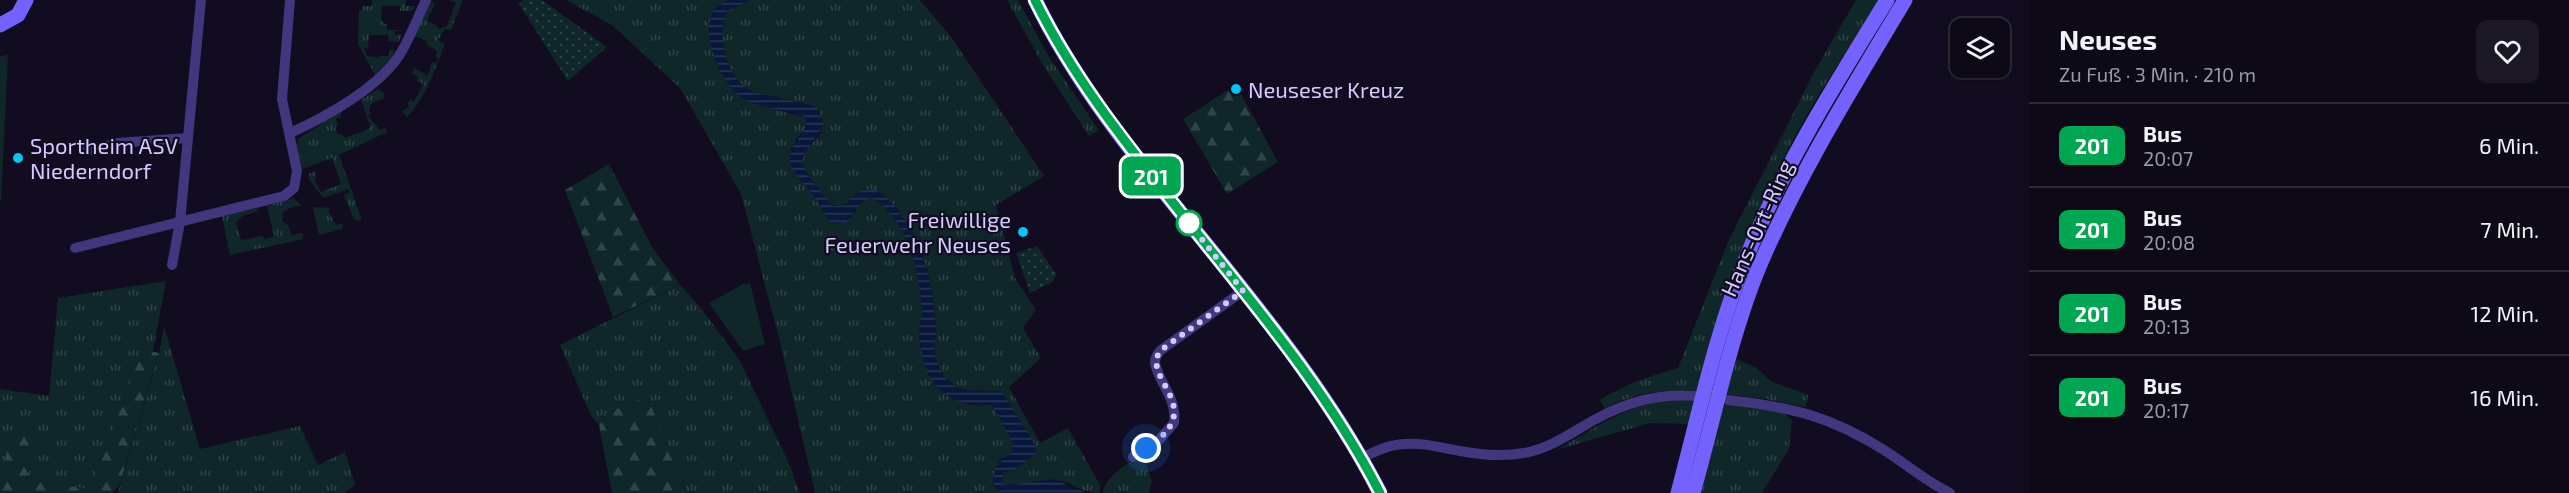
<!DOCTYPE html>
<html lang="de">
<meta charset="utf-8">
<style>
:root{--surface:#0d0917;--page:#1b1724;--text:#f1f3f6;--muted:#9a9aa1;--line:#2d2a36}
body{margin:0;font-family:"Exo 2",sans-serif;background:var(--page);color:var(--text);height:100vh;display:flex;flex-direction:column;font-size:22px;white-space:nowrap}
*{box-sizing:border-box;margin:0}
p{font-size:20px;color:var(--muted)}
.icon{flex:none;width:33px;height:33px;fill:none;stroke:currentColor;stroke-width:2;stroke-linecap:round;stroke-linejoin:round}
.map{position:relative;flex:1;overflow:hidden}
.side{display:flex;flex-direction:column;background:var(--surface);width:540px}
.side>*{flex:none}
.badge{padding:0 12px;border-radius:9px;font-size:21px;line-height:39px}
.controls{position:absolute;left:1950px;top:18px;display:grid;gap:12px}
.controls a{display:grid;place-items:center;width:60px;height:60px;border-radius:12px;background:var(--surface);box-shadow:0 2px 4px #0004,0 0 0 2px var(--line);font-size:30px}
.you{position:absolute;width:30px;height:30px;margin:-15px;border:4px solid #fff;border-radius:50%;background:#1a73e8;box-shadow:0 0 0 9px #1a73e833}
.map>.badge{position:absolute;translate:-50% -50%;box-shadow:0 0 0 3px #fff}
.round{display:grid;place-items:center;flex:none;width:63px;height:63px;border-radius:12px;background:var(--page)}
.headline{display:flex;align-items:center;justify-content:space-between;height:102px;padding:0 30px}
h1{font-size:28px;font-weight:700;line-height:45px}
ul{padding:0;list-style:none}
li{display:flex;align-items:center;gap:18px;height:84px;padding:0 30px;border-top:2px solid var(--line)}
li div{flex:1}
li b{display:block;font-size:22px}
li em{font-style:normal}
li .badge{min-width:66px;font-weight:700;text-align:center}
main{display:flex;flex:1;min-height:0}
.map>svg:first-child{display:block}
</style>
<main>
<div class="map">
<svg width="2029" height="493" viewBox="0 0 2029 493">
<defs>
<pattern id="grass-tufts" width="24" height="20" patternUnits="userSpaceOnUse" patternTransform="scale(1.5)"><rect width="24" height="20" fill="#0f2729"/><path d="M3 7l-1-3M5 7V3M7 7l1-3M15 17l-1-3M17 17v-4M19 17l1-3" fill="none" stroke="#314549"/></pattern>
<pattern id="forest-firs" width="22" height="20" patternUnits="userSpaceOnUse" patternTransform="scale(1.5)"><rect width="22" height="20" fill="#0f2729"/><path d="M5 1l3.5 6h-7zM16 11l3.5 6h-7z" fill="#314549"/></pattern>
<pattern id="park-dots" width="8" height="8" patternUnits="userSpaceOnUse" patternTransform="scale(1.5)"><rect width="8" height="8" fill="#0f2729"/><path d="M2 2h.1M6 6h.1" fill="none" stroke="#314549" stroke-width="1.8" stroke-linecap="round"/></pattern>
<pattern id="water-rules" width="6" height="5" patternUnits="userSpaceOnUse" patternTransform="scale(1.5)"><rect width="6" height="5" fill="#09173b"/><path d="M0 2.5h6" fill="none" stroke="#2c3758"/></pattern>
</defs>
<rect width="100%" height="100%" fill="#110c1f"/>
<g fill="url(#grass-tufts)">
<polygon points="372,0 406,0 406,6 415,6 412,11 400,11 400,6 382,6 381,21 387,25 387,30 404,30 395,31 395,35 402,34 399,42 389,41 388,35 369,35 368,48 364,48 367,56 379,58 379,56 389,56 390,50 395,50 391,59 375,75 358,44 359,10 362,10 363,6 372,6"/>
<path d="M 449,0 L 463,0 L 451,30 L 445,29 L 438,40 L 445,44 C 435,69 426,98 407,117 L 402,111 L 409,107 L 407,103 L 411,100 L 414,102 L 423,84 L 417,81 L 418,77 L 412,74 L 414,68 L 428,75 L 432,62 L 436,63 L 438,59 L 436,58 L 437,51 L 426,44 L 427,41 L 414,36 L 430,1 L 435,3 L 427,21 L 436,25 L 438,29 L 447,26 L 456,3 Z"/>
<path d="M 566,0 L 727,0 L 717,7 C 712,34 708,49 722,74 L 773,109 L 805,117 L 808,123 L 806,130 L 797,138 L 791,150 L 796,173 L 815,197 L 831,224 L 851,217 L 862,202 L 870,198 C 882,202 889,211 897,222 C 914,247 919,279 922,309 C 923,317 919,324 919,332 C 921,376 943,410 992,405 L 995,407 L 1013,441 L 1012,453 L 1000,460 L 993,479 L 995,487 L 1003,493 L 815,493 L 781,346 L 741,194 L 680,88 L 612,25 Z"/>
<path d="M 750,0 L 920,0 L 952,38 L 1044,176 L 996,205 L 1015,278 L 1036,310 L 1023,328 L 1041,358 L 1009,387 L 1040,443 L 1068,428 L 1100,485 L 1100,493 C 1080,493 1073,482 1059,481 C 1039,480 1020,487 1001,483 L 1002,473 L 1014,470 L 1033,441 L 983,390 C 970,392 955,390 946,378 C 941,372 934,356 934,348 C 934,342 937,336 936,330 C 933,280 921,222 878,191 L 838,208 L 826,201 L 801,164 L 806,150 L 821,133 L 814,106 L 753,92 C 725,78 717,38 727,11 Z"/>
<polygon points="1007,0 1018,0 1049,57 1099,130 1089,136 1043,65"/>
<path d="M 1856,0 L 1880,0 C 1842,58 1802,117 1773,180 C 1741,248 1722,321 1700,391 C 1666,389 1635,391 1605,409 L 1600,400 C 1626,384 1649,376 1678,368 L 1728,242 L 1814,72 Z"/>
<polygon points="378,89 384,93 384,98 372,103 369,110 371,114 368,116 380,130 385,127 387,132 339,155 362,220 357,221 354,220 344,195 350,193 349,189 323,198 309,179 309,174 316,171 315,181 321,192 341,184 332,158 302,169 297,145 298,139 341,111 341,117 336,119 338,126 335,127 338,135 341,134 345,138 369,129 370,125 361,100"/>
<path d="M 294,198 L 302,206 C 294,207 288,206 282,214 L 283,222 L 288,225 L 292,235 L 302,233 L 303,239 L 230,255 L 222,216 L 258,208 L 258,211 L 242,216 L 236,222 L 241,240 L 262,236 L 265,241 L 265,239 L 274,236 L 267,206 Z"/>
<polygon points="313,207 330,208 328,211 336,225 342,223 343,229 319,235"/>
<polygon points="166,281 153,351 143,350 90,489 27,481 34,433 0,492 0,389 49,396 58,298"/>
<polygon points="680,285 701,308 740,361 788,461 800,493 687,493 647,397 608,413 599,425 591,415 560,345"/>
<polygon points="164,326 200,449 300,426 318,465 345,452 355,485 344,493 118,493 159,354"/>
<polygon points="1736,359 1755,367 1771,381 1808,395 1806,407 1766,399 1726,394"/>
<path d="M 1677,400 L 1697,402 L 1691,424 L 1650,423 L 1556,450 C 1598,427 1628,402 1677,400 Z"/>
<polygon points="1724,404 1782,412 1792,420 1789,449 1762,493 1699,493"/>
<path d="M 1143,455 L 1152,482 L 1149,493 L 1103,493 C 1104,476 1130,462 1143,455 Z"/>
</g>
<g fill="url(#forest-firs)">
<polygon points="1236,85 1278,162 1227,194 1183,119"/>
<polygon points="609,164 652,247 680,285 613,317 565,190"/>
<polygon points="143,349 159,353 120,484 112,493 0,493 8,443 20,425 26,426 34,433 27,481 90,489"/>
<polygon points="647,396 687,493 612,493 599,425 608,413"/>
</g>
<g fill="url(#park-dots)">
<polygon points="523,0 542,0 607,47 568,81 519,4"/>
<polygon points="1037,246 1057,275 1051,283 1030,293 1016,253"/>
</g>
<g fill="#0f2729">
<polygon points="8,55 1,201 0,201 0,56"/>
<polygon points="750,283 765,344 743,351 709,303 743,284"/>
</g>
<path fill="url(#water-rules)" d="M 727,0 L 750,0 L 727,11 C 717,38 725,78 753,92 L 814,106 L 819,110 L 824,125 L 801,159 L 806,173 L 832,206 L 844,206 C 858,190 871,181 889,200 C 922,234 933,283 936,330 C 937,336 934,342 934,348 C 934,356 941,372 946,378 C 958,396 983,390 1001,391 L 1033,441 L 1035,445 L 1035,455 L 1014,470 L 1003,473 L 1001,483 L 1011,485 L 1053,479 L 1087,493 L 1003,493 L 995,487 C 991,469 997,462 1012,453 L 1012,441 L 992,405 C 942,409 921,378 919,332 C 919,324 923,317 922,309 C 919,279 914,247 897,222 C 889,212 882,201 870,198 L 862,202 L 846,222 L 831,224 C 826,215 821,207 816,199 C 809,186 791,175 790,159 C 789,141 811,133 805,117 C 786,109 762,110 743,98 C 722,86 696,29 716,8 C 719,5 724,3 727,0 Z"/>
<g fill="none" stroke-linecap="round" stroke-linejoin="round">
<g stroke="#40377e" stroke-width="10">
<path d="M 290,133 C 326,117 382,86 402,51 C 411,35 418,17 426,0"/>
<polyline points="86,151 117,143 188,138"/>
<polyline points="75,248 284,196 294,188 297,171 282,99 290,0"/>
<polyline points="172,265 180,222 201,0"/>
<path d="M 1728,400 C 1791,407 1830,416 1884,450 C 1906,464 1927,482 1950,493"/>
<path d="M 1133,457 L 1159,440 L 1174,423 C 1177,397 1159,384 1155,363 C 1155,357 1157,354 1161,350 L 1243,291"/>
<path d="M 1361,458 C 1371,454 1381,448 1391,446 C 1414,440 1438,447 1460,451 C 1481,455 1502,457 1524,453 C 1551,448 1571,433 1594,420 C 1627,402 1658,393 1695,396"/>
</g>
<g stroke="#7462fe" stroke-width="15">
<path d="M 1035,0 C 1075,82 1132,153 1189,223 C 1259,309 1330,395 1380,493"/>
<polyline points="0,25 18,15 26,0"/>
<path d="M 1678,493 C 1699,414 1716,332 1747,256 C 1784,165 1836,83 1887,0"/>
<path d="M 1693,493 C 1714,419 1730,337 1759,267 C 1799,173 1853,87 1905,0"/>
</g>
</g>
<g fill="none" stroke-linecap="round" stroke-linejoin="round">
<defs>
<path id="line" d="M 1035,0 C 1075,82 1133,152 1189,223 C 1258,309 1330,395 1380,493"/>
</defs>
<use href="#line" stroke="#fff" stroke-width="14"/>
<use href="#line" stroke="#00a651" stroke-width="9"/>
<path stroke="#d5caff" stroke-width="6" stroke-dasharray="0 10.8" d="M 1146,448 C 1212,408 1138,378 1161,350 L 1243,291 L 1189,223"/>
</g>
<g fill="#01c5f4" stroke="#110c1f" stroke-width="2">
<circle cx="1236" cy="89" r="6"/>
<circle cx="18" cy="158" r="6"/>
<circle cx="1023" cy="232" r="6"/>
</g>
<circle fill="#fff" stroke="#00a651" stroke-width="3" cx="1189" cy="223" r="12"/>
<g text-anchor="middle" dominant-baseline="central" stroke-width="4.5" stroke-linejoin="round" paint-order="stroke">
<g font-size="22" fill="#d5caff" stroke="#110c1f" text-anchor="start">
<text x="1248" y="89">Neuseser Kreuz</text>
<text x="30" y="145">Sportheim ASV<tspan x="30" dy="25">Niederndorf</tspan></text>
<text x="1011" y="219" text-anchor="end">Freiwillige<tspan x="1011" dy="25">Feuerwehr Neuses</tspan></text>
</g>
<g font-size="22" fill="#d5caff" stroke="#110c1f">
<text transform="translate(1756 228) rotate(-66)">Hans-Ort-Ring</text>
</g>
</g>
</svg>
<div class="controls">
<a><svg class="icon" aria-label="layers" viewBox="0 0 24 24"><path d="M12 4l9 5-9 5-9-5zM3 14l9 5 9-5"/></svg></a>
</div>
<div class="you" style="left:1146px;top:448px"></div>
<b class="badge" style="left:1151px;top:176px;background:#00a651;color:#fff">201</b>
</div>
<section class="side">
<div class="headline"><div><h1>Neuses</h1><p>Zu Fuß · 3 Min. · 210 m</p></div><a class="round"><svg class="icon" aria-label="heart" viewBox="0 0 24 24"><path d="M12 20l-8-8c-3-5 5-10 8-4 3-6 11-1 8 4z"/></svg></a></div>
<ul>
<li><span class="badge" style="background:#00a651;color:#fff">201</span><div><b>Bus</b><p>20:07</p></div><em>6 Min.</em></li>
<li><span class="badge" style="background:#00a651;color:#fff">201</span><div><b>Bus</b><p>20:08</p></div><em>7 Min.</em></li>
<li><span class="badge" style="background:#00a651;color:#fff">201</span><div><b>Bus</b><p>20:13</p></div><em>12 Min.</em></li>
<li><span class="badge" style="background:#00a651;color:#fff">201</span><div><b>Bus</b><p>20:17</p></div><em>16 Min.</em></li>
</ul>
</section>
</main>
